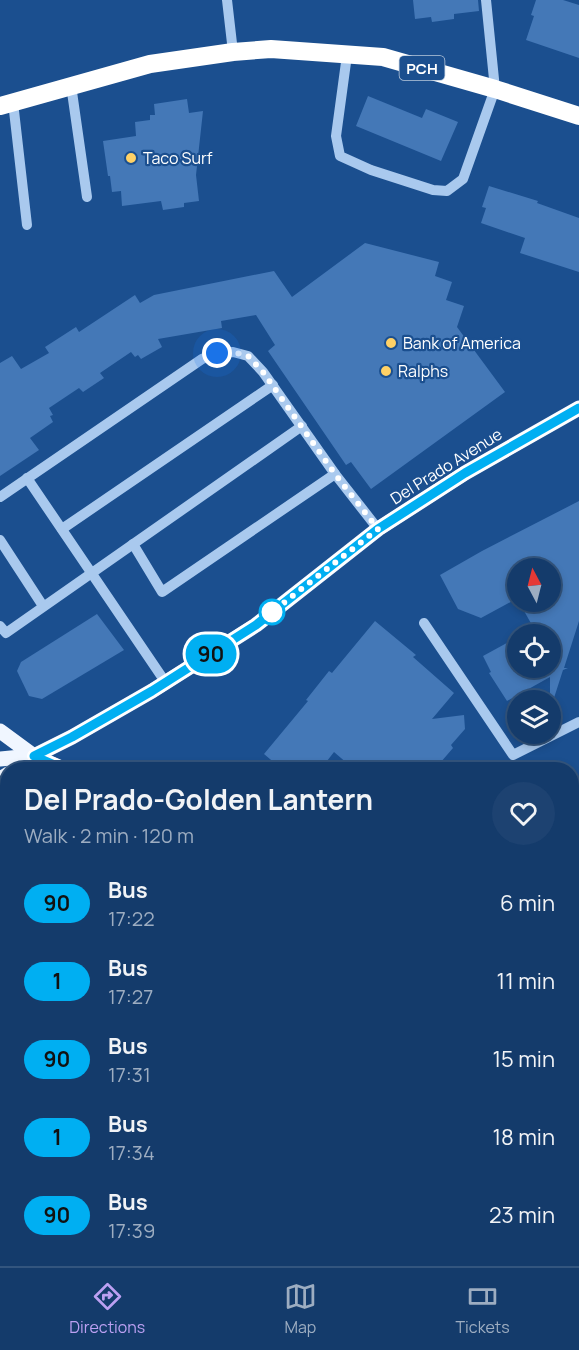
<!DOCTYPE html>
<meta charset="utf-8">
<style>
:root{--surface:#143b6b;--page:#1d4271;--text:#f1f3f6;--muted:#9dadc1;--line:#33557e;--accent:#bca0f2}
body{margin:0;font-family:Manrope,sans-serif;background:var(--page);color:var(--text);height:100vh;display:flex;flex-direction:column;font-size:22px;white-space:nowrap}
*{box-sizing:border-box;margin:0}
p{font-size:20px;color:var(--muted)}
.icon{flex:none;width:33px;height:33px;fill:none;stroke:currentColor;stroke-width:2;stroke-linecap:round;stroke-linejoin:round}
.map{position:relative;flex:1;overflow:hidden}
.sheet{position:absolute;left:0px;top:762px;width:579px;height:504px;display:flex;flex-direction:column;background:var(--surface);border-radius:24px 24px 0 0;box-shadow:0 3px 9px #0003,0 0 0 2px var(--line)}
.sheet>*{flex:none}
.badge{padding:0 12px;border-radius:20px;font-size:21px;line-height:39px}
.needle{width:39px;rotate:353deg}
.tools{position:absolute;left:507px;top:558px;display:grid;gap:12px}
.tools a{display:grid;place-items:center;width:54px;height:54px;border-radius:50%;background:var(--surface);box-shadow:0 3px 9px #0003,0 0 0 2px var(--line);font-size:30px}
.you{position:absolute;width:30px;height:30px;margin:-15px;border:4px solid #fff;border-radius:50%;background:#1a73e8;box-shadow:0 0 0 9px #1a73e833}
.map>.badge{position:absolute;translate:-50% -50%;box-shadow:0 0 0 3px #fff}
.round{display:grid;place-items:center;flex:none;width:63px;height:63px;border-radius:32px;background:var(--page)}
.head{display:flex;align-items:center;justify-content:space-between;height:102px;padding:0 24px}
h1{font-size:28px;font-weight:700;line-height:45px}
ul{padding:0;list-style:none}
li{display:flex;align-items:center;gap:18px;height:78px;padding:0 24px}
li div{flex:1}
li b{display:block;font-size:22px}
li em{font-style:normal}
li .badge{min-width:66px;font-weight:700;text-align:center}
.tab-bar{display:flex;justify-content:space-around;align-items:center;height:84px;border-top:2px solid var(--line);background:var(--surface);font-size:16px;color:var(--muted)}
.tab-bar a{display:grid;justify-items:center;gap:3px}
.tab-bar .on{color:var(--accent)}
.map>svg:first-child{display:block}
</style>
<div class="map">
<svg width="579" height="1266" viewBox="0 0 579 1266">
<rect width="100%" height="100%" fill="#1b4f8f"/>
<g fill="#4478b7">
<polygon points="413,0 478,0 479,11 454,14 454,19 432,22 431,17 415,19"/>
<polygon points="536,0 563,0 579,5 579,58 526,40 534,16 531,15"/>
<polygon points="368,96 422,118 426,109 458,122 441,161 356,126"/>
<polygon points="187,99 189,113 203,111 196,175 199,201 184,203 184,207 163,210 161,201 122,206 121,191 112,192 110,176 108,176 103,141 136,136 135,122 150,120 150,115 155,115 154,104"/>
<polygon points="489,186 538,201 537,203 579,218 579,272 520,253 525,238 481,223 486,208 482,207"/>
<polygon points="365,243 439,262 435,276 452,282 446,300 464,306 457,327 505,392 371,489 351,462 346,465 268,351 275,345 256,315 221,321 222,328 158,339 162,347 141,359 138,355 135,357 131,352 100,373 104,378 83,392 79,388 49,408 53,415 50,416 53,422 30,438 39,450 0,476 0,363 12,356 21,369 49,353 45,347 76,327 79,332 135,295 140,303 154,295 274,271 292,297"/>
<polygon points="579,501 579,621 564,668 568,668 563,670 554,698 550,698 550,677 507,701 489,673 491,672 483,656 518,637 518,668 550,668 550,634 537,634 519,602 550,602 550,568 518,568 518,598 481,618 458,609 440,575 482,551"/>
<polygon points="97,614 124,650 42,699 29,696 17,671 21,662"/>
<polygon points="375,621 416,655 413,657 454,693 432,719 464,715 465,729 451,745 453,748 434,770 355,770 334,752 320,770 283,770 264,754 308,701 306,700 329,671 332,673"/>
</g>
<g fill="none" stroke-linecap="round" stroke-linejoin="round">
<g stroke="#a9c9ee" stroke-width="10">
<polyline points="227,0 233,52"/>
<polyline points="347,55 336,136 340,156 371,170 433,190 447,191 463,179 495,89 486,0"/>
<polyline points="71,85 87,197"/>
<polyline points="13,102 27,225"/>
<polyline points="27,478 166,683"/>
<polyline points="0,497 202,359 217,353 233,352 248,356 263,372 335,474 378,529"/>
<polyline points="62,529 273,385"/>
<polyline points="0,540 43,606"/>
<polyline points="133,544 162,592 335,474"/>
<polyline points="424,623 513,755 579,722"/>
<polyline points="0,626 6,633 302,426"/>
<polyline points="572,873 579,885"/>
<polyline points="0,950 8,954"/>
<polyline points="572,1109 579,1113"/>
<polyline points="0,1247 8,1230"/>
<polyline points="187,1266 189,1258"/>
<polyline points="381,1266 385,1258"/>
</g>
<g stroke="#f0f6ff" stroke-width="15">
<polyline points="0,731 34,756 66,770"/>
<polyline points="0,759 31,756"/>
<polyline points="15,770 34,756 72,737 152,691 256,625 378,529 465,473 579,408"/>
<polyline points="0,779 8,774"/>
<polyline points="572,987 579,990"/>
<polyline points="572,1023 579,1026"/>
</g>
<polyline stroke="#fff" stroke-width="18" points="0,106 150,64 233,52 271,49 383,57 495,89 579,116"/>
</g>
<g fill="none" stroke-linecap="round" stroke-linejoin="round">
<defs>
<polyline id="line" points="66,770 34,756 72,737 152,691 256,625 378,529 465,473 579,408"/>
</defs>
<use href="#line" stroke="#fff" stroke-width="14"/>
<use href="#line" stroke="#00aff2" stroke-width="9"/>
<polyline stroke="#fff" stroke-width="6" stroke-dasharray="0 10.8" points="217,353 233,352 248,356 263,372 335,474 378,529 272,612"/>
</g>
<g fill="#ffd166" stroke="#1b4f8f" stroke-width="2">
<circle cx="131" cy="158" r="6"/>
<circle cx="391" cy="343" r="6"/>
<circle cx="386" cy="371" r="6"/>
</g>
<circle fill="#fff" stroke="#00aff2" stroke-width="3" cx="272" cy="612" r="12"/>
<g text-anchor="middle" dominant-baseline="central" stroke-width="4.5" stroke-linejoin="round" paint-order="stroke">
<rect fill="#1b4f8f" stroke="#bbcadd" stroke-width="1.5" x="399.5" y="56" width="45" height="24" rx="4.5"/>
<g font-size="15" font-weight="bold" fill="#fff">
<text x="422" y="68">PCH</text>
</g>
<g font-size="16" fill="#fff" stroke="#1b4f8f" text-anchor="start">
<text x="143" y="158">Taco Surf</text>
<text x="403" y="343">Bank of America</text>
<text x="398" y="371">Ralphs</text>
</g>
<g font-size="16" fill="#fff" stroke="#1b4f8f">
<text transform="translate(446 466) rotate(-32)">Del Prado Avenue</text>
</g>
</g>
</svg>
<div class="tools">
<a><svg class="needle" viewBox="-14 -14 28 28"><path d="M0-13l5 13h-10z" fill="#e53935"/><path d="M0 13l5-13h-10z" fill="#9dadc1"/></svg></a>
<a><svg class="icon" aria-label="locate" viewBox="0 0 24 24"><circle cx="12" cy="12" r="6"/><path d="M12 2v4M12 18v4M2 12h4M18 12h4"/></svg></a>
<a><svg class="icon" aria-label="layers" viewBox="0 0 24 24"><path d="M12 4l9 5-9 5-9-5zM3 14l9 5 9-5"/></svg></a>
</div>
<div class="you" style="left:217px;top:353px"></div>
<b class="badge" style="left:211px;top:654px;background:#00aff2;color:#111">90</b>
<section class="sheet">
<div class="head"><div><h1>Del Prado-Golden Lantern</h1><p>Walk · 2 min · 120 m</p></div><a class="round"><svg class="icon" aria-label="heart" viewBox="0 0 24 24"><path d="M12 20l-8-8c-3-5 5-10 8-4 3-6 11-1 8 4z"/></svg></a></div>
<ul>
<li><span class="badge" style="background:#00aff2;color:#111">90</span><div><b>Bus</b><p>17:22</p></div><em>6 min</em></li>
<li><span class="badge" style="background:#00aff2;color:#111">1</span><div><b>Bus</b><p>17:27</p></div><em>11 min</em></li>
<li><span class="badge" style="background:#00aff2;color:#111">90</span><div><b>Bus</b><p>17:31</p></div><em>15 min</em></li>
<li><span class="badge" style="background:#00aff2;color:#111">1</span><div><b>Bus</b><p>17:34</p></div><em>18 min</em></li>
<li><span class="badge" style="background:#00aff2;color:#111">90</span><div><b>Bus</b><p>17:39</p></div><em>23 min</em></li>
</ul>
</section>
</div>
<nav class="tab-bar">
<a class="on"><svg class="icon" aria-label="directions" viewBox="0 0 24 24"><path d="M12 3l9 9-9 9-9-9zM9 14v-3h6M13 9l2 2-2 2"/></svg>Directions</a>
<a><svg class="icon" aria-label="map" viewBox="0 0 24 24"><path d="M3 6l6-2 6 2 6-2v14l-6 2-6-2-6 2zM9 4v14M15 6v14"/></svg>Map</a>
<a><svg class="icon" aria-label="tickets" viewBox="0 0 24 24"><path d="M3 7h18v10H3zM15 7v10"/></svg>Tickets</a>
</nav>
